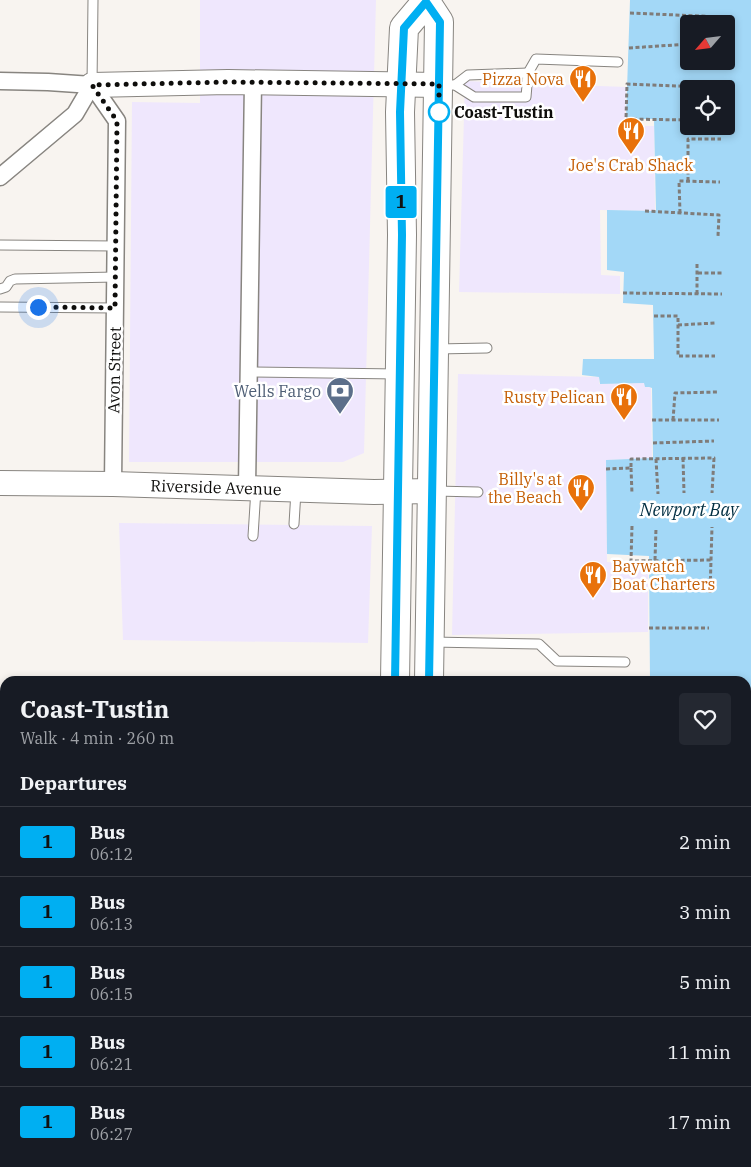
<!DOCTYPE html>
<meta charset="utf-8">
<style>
:root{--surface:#171b24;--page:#242831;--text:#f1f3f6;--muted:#9ea1a6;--line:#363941}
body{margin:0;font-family:"IBM Plex Serif",serif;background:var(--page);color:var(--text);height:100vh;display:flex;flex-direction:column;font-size:19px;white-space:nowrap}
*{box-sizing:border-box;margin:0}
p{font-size:16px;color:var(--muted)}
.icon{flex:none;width:28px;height:28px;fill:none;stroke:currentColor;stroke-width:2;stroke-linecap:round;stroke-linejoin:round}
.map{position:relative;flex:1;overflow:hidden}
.details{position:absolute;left:0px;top:676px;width:751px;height:491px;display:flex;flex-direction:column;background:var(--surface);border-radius:15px 15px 0 0;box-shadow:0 2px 8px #0003}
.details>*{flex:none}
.badge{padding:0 10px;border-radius:4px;font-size:18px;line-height:32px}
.needle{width:32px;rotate:242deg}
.controls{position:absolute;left:680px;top:15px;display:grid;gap:10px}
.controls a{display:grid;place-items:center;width:55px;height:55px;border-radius:5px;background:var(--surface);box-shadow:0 2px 8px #0003;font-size:25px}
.you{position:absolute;width:25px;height:25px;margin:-12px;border:4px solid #fff;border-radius:50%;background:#1a73e8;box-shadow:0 0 0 8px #1a73e833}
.map>.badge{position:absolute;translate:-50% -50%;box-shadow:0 0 0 2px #fff}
h2{padding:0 20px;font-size:19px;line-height:45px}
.round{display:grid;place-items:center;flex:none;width:52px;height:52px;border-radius:5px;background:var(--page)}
.overview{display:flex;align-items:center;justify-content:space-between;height:85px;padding:0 20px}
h1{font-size:24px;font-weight:700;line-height:38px}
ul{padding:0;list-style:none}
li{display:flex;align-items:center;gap:15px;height:70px;padding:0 20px;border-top:1px solid var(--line)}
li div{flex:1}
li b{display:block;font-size:19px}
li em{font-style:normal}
li .badge{min-width:55px;font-weight:700;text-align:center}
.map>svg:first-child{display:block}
</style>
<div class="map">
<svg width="751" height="1167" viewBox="0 0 751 1167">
<rect width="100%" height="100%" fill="#f8f4f0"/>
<g fill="#efe7fd">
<polygon points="200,0 376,0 364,453 343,462 129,462 132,102 200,103"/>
<polygon points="465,81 626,87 625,126 654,126 655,211 600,210 601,275 620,276 620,294 459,292"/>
<polygon points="458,374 599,377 599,384 644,383 645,387 648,387 651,388 652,458 606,460 607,562 648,564 648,632 452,635"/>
<polygon points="119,523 372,526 368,643 123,640"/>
</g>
<polygon fill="#cbe189" points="0,764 5,775 5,937 0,941"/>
<path fill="#a3d8f7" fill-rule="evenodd" d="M 630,0 L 751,0 L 751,1167 L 691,1167 L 689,1163 L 746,1162 L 746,681 L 650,681 L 649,556 L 607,554 L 606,460 L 653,458 L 652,388 L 649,387 L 645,387 L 644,383 L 600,384 L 599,377 L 582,375 L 583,359 L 654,359 L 653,305 L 623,303 L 624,272 L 607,270 L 607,210 L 656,211 L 654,119 L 626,119 ZM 689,24 L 726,24 L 726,61 L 689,61 ZM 689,89 L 726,89 L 726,126 L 689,126 Z"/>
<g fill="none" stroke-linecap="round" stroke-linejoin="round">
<defs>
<g id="lane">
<polyline points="92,85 93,0"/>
<polyline points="442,85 455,85 474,97 526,97 528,73 536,59 618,62"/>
<polyline points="455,85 468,75 528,73"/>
<polyline points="0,245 116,246"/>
<polyline points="0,289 6,287 10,281 15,279 116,277"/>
<polyline points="0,307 115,308"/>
<polyline points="437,349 487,348"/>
<polyline points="248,372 398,374"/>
<polyline points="435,491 478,492"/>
<polyline points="294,524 296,491"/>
<polyline points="253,536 256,489"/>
<polyline points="432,642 539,644 557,661 625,662"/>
<polyline points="314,1162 315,1167"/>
<polyline points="388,1167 405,1162"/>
</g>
<g id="street">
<polyline points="0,81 48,82 92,85"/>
<polyline points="92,85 117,121 113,484"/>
<polyline points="0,177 75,114 92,85"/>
<polyline points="247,488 253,82"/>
<polyline points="0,710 5,730"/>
<polyline points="242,1162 243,1167"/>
</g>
<g id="secondary">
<polyline points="92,85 228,82 439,85"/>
<path id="s1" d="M 0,483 L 113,484 L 374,492 L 432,491"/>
</g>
<g id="highway">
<polyline points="426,0 426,2 439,22 429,681"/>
<polyline points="395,681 402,235 400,112 404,28 426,2"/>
<polyline points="466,1162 467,1167"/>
<polyline points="499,1162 501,1167"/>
</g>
</defs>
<use href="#lane" stroke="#888580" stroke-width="11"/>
<use href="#street" stroke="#888580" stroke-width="19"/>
<use href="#secondary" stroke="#888580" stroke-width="26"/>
<use href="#highway" stroke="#888580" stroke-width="30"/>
<g stroke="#7f7c7a" stroke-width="3" stroke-dasharray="4 2.5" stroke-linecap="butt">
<polyline points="630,13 722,17"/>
<polyline points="629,48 689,44"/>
<polyline points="689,120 626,119 627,84 724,88"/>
<polyline points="688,181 688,139 721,139"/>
<polyline points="645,211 719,215 718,236"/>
<polyline points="680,213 679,181 720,182"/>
<polyline points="698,273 723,273"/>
<polyline points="623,293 722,294"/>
<polyline points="697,294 697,262"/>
<polyline points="654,316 678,316 678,356 715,356"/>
<polyline points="678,325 715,323"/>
<polyline points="652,420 719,420"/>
<polyline points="673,420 675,393 718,392"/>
<polyline points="653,443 714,441"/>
<polyline points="683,458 684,493"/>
<polyline points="656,459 658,494"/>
<polyline points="631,468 632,494"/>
<polyline points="606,469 631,468 631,459 714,458 712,493"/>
<polyline points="632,526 631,561 711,560"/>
<polyline points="655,560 656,528"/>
<polyline points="710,593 712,527"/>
<polyline points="649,628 709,628"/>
<polyline points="664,681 712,680"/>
<polyline points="0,842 5,844"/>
<polyline points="689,1162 691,1167"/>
</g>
<use href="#lane" stroke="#fff" stroke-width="9"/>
<use href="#street" stroke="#fff" stroke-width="16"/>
<use href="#secondary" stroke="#fff" stroke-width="24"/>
<use href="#highway" stroke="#fff" stroke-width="28"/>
</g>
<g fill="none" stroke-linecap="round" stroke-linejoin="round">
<defs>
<polyline id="line" points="395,681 402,235 400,112 404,28 426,2 440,22 429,681"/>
</defs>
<use href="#line" stroke="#fff" stroke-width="11"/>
<use href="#line" stroke="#00aff2" stroke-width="8"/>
<polyline stroke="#0e0d0b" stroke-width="5" stroke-dasharray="0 9" points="38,307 115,308 117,121 92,85 228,82 439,84 439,112"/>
</g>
<defs>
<symbol id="restaurant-pin" viewBox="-11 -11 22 30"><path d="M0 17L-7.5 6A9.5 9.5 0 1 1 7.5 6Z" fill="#e8710a" stroke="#fff"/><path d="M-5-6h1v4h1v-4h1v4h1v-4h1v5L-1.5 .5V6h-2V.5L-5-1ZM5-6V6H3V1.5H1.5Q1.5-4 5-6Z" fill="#fff"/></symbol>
<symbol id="bank-pin" viewBox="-11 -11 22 30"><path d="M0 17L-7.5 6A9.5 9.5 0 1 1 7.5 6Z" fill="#5c6f8a" stroke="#fff"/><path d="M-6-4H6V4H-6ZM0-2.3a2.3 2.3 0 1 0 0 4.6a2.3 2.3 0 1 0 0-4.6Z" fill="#fff"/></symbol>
</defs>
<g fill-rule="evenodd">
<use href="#restaurant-pin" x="567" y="63" width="32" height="43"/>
<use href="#restaurant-pin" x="615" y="115" width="32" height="43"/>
<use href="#bank-pin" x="324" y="375" width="32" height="43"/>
<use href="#restaurant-pin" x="608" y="381" width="32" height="43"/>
<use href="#restaurant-pin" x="565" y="472" width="32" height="43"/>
<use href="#restaurant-pin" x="577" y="559" width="32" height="43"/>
</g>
<circle fill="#fff" stroke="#00aff2" stroke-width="2.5" cx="439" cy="112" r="10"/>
<g text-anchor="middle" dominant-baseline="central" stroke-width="5" stroke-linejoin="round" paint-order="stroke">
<g font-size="16" fill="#c56008" stroke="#fff" text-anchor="end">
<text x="564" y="79">Pizza Nova</text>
<text x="631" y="165" text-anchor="middle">Joe's Crab Shack</text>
<text x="605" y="397">Rusty Pelican</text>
<text x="562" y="479">Billy's at<tspan x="562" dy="18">the Beach</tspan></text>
<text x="612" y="566" text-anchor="start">Baywatch<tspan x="612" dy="18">Boat Charters</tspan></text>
</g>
<g font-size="16" font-weight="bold" fill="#0e0d0b" stroke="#fff" text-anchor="start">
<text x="454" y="112">Coast-Tustin</text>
</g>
<g font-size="16" fill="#0e0d0b" stroke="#fff">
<text transform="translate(114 370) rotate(-89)">Avon Street</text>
<text stroke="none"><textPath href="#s1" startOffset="216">Riverside Avenue</textPath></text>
</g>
<g font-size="16" fill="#4e5e75" stroke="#fff" text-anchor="end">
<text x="321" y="391">Wells Fargo</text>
</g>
<g font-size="18" font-style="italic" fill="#012e42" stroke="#fff">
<text x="689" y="509">Newport Bay</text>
</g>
</g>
</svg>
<div class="controls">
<a><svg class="needle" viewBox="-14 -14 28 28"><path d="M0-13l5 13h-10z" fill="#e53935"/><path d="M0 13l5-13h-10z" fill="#9ea1a6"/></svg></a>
<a><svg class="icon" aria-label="locate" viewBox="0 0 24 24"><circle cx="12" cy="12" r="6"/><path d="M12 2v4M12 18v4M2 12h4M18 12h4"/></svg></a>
</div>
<div class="you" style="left:38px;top:307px"></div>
<b class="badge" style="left:401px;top:202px;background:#00aff2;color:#111">1</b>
<section class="details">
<div class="overview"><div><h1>Coast-Tustin</h1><p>Walk · 4 min · 260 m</p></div><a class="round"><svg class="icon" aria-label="heart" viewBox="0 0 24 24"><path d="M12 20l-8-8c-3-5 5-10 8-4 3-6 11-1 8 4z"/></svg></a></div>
<h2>Departures</h2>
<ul>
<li><span class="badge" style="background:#00aff2;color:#111">1</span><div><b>Bus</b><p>06:12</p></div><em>2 min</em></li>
<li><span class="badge" style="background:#00aff2;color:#111">1</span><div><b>Bus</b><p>06:13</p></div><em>3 min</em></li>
<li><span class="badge" style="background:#00aff2;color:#111">1</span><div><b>Bus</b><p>06:15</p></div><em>5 min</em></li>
<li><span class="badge" style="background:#00aff2;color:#111">1</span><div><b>Bus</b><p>06:21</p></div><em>11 min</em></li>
<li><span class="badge" style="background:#00aff2;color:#111">1</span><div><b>Bus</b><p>06:27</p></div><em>17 min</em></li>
</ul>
</section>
</div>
